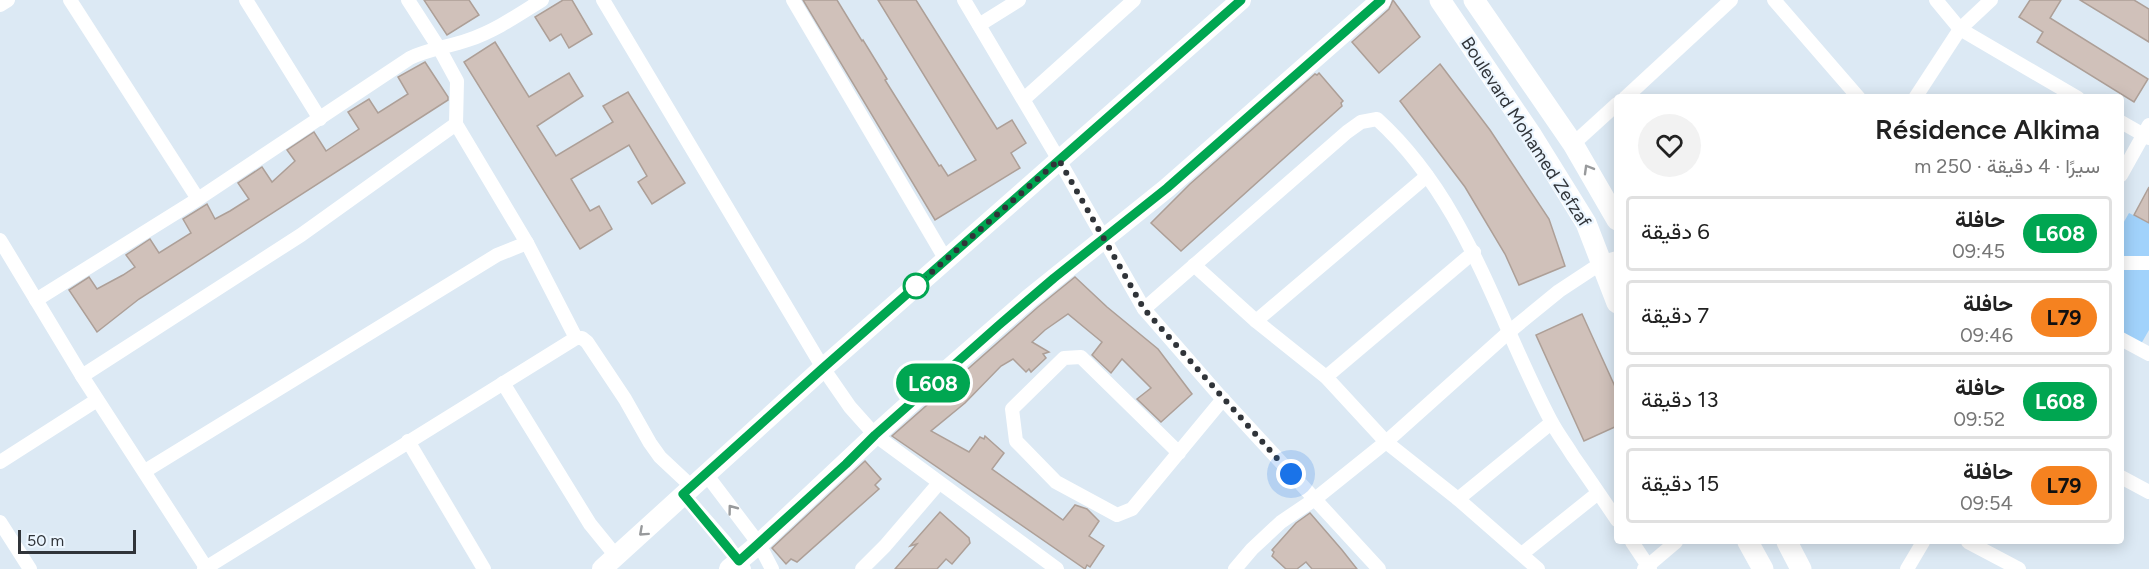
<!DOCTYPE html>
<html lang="ar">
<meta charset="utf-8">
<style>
:root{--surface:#fff;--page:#f2f2f2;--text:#222;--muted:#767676;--line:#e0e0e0}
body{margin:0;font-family:Figtree,Vazirmatn,sans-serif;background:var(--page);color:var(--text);direction:rtl;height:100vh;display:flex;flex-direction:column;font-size:22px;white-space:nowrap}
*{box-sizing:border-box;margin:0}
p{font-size:20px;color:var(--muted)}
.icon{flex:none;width:33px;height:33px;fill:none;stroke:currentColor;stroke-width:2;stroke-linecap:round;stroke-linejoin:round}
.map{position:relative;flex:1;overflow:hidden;direction:ltr}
.sheet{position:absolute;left:1614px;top:94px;width:510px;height:450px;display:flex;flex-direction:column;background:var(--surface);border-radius:6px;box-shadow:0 3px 15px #0003;direction:rtl}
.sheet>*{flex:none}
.badge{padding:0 12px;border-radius:20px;font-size:21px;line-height:39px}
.scale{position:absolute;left:18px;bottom:15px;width:118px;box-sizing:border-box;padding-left:6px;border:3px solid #303439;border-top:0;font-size:16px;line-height:21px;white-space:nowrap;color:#303439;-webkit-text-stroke:4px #ecf6ff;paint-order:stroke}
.you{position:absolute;width:30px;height:30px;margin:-15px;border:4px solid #fff;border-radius:50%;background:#1a73e8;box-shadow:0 0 0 9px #1a73e833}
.map>.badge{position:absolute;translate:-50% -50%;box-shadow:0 0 0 3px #fff}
.round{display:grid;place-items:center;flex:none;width:63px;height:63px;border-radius:32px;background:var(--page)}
.headline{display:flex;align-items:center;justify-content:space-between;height:102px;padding:0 24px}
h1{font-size:28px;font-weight:600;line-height:45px}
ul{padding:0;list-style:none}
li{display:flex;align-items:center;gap:18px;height:75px;margin:0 12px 9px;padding:0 12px;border:3px solid var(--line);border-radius:6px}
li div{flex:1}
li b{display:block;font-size:22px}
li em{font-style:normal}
li .badge{min-width:66px;font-weight:700;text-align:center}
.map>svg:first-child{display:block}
</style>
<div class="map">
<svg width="2149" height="569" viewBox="0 0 2149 569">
<rect width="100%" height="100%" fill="#dce9f4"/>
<polygon fill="#a1d2fb" points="2129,213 2149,223 2149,330 2141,344 2121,332 2121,227"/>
<g fill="#d0c1ba" stroke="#ad9f97" stroke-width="1.5">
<polygon points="424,0 469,0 479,15 447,35"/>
<polygon points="563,0 572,0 592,34 569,48 561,34 550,41 535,17"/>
<polygon points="803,0 837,0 862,41 863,40 887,79 885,80 939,166 941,165 948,176 976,160 878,0 916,0 997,129 1012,120 1026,143 1011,153 1020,168 935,220"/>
<polygon points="1393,0 1420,37 1379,73 1352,42 1389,9"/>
<polygon points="2030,0 2061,0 2050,18 2148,79 2134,102 2037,42 2043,32 2019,17"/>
<polygon points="2080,0 2134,0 2149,9 2149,42"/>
<polygon points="495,42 529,97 569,73 583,96 537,126 556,156 613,122 603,106 628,92 685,183 652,204 638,182 647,176 629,145 571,179 590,211 599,206 612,229 580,249 464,62"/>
<polygon points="425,62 448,97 448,100 139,299 97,332 69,290 89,277 97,289 123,275 135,267 126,255 150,239 159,253 191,233 183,219 207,204 215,219 230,211 249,199 238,183 262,167 272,182 295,161 287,150 314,132 326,151 359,129 348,112 369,99 378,113 408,94 398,77"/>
<polygon points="1440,64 1490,130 1549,219 1565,266 1519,285 1505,254 1465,187 1400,101"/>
<polygon points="1319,73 1343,101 1341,103 1342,106 1181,251 1151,223 1190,184 1315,74 1317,75"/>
<polygon points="2149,187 2149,223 2134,215"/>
<polygon points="1075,277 1107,307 1158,349 1192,394 1161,422 1137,399 1151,388 1122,359 1111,373 1092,355 1102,342 1068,314 1045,330 1032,342 1049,352 1043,354 1046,358 1031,372 1029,369 1026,372 1013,359 1001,366 965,403 931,431 969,452 980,437 984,439 985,436 1004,453 992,469 1063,520 1075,505 1087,509 1099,521 1089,536 1104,546 1090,567 1087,565 1085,569 892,436 1038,307"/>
<polygon points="1582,314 1617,391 1617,426 1584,441 1536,335"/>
<polygon points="865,461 881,479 875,485 879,489 797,562 791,559 786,564 772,548"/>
<polygon points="940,512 969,538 970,543 952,564 946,559 937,569 895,569 917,544 910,546"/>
<polygon points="1310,513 1342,550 1357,569 1312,569 1306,562 1297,569 1286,569 1272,556 1274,552 1272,550 1296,523"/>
</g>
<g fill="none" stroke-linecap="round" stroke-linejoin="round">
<g stroke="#fff" stroke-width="14">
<polyline points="70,0 198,199"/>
<polyline points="246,0 320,119"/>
<polyline points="408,0 439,48 457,81 456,124 527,243 576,338"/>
<polyline points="603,0 823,368 850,407 875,435 1057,569"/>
<polyline points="793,0 946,260"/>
<polyline points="964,0 1059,160 1144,309 1219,395 1379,569"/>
<polyline points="1774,0 1859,98"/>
<polyline points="1936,0 1960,29 2078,98"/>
<polyline points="0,5 8,0"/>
<polyline points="979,25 1019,0"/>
<polyline points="1625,98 1731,0"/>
<polyline points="1915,98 1960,29 1991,0"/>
<polyline points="1024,99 1134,0"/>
<polyline points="2121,122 2149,138"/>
<polyline points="1573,144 1617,104"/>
<polyline points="2121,175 2149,125"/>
<polyline points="0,240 82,376 207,569"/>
<polyline points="2121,263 2149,263"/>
<polyline points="1194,265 1256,321 1326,377 1386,442 1458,499 1538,569"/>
<path d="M 36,300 L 198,199 L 410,58 C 429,49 448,47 468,40 C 495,31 518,15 542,0"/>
<path d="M 1144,309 L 1347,132 L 1361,122 L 1377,119 C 1467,201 1496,317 1551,421 C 1557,433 1566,444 1573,456 C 1588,477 1602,498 1617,520"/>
<polyline points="1256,321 1427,176"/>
<polyline points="2121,339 2149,354"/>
<polyline points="82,376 301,235 456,124"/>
<polyline points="1326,377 1474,252"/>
<polyline points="503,383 590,524 616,556"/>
<polyline points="408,441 484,569"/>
<polyline points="1179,453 1081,357 1064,358 1012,409 1016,441 1056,482 1117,515 1132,509 1223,399"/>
<polyline points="0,462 97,400"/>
<polyline points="145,471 497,255 527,243"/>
<polyline points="706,474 759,544 772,569"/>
<polyline points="2121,477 2149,492"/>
<polyline points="683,494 725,542 744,569"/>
<polyline points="1458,499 1551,423"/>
<polyline points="0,522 30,569"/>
<polyline points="1632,542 1650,569"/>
<polyline points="1968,542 2019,569"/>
<polyline points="1523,553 1598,493"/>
<polyline points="204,569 576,338 582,338 587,342 625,399 650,443 660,457 691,486"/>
<polyline points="862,569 885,546 939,483"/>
<polyline points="1235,569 1252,549 1281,522 1315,499 1386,442 1510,331 1559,291 1603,262 1617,258"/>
<polyline points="1644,569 1676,542"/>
<polyline points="1907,569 1923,542"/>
</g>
<g stroke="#fff" stroke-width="20">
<polyline points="602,569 823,368 1241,0"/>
<polyline points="729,569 759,544 875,435 952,366 1030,298 1167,188 1381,0"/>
</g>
<g stroke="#fff" stroke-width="21">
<polyline points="1440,0 1532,136 1586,223 1617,303"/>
<polyline points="1474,0 1573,144 1617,220"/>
<polyline points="1748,542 1763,569"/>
<polyline points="1787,542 1801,569"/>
</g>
</g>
<defs><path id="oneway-chevron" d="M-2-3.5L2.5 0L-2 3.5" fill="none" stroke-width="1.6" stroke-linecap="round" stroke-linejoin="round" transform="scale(1.5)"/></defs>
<g stroke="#989a9c">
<use href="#oneway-chevron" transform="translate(1588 169) rotate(-120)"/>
<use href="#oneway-chevron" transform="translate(732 509) rotate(-127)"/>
<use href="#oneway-chevron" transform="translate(643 532) rotate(138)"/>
</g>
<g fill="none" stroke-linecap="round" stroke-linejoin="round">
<defs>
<polyline id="line" points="1241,0 823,368 683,494 739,561 846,464 875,435 999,325 1054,278 1167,188 1381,0"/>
</defs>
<use href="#line" stroke="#fff" stroke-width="14"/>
<use href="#line" stroke="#00a651" stroke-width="9"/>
<polyline stroke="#303439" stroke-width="6" stroke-dasharray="0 10.8" points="916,286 1059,160 1144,309 1291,474"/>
</g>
<circle fill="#fff" stroke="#00a651" stroke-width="3" cx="916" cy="286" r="12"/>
<g text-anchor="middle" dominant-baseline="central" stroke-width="4.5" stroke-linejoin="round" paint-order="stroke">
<g font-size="18" fill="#303439" stroke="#ecf6ff">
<text transform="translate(1526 132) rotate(57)">Boulevard Mohamed Zefzaf</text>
</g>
</g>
</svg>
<div class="scale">50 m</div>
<div class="you" style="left:1291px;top:474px"></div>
<b class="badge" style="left:933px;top:383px;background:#00a651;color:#fff">L608</b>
<section class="sheet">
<div class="headline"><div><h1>Résidence Alkima</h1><p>سيرًا · 4 دقيقة · 250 m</p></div><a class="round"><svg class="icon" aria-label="heart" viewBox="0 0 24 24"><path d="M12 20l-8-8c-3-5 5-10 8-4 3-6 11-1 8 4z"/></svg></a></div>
<ul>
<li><span class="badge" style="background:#00a651;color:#fff">L608</span><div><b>حافلة</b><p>09:45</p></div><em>6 دقيقة</em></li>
<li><span class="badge" style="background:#f58220;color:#111">L79</span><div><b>حافلة</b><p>09:46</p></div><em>7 دقيقة</em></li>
<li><span class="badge" style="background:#00a651;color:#fff">L608</span><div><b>حافلة</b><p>09:52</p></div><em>13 دقيقة</em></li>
<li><span class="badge" style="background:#f58220;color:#111">L79</span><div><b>حافلة</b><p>09:54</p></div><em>15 دقيقة</em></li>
</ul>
</section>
</div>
